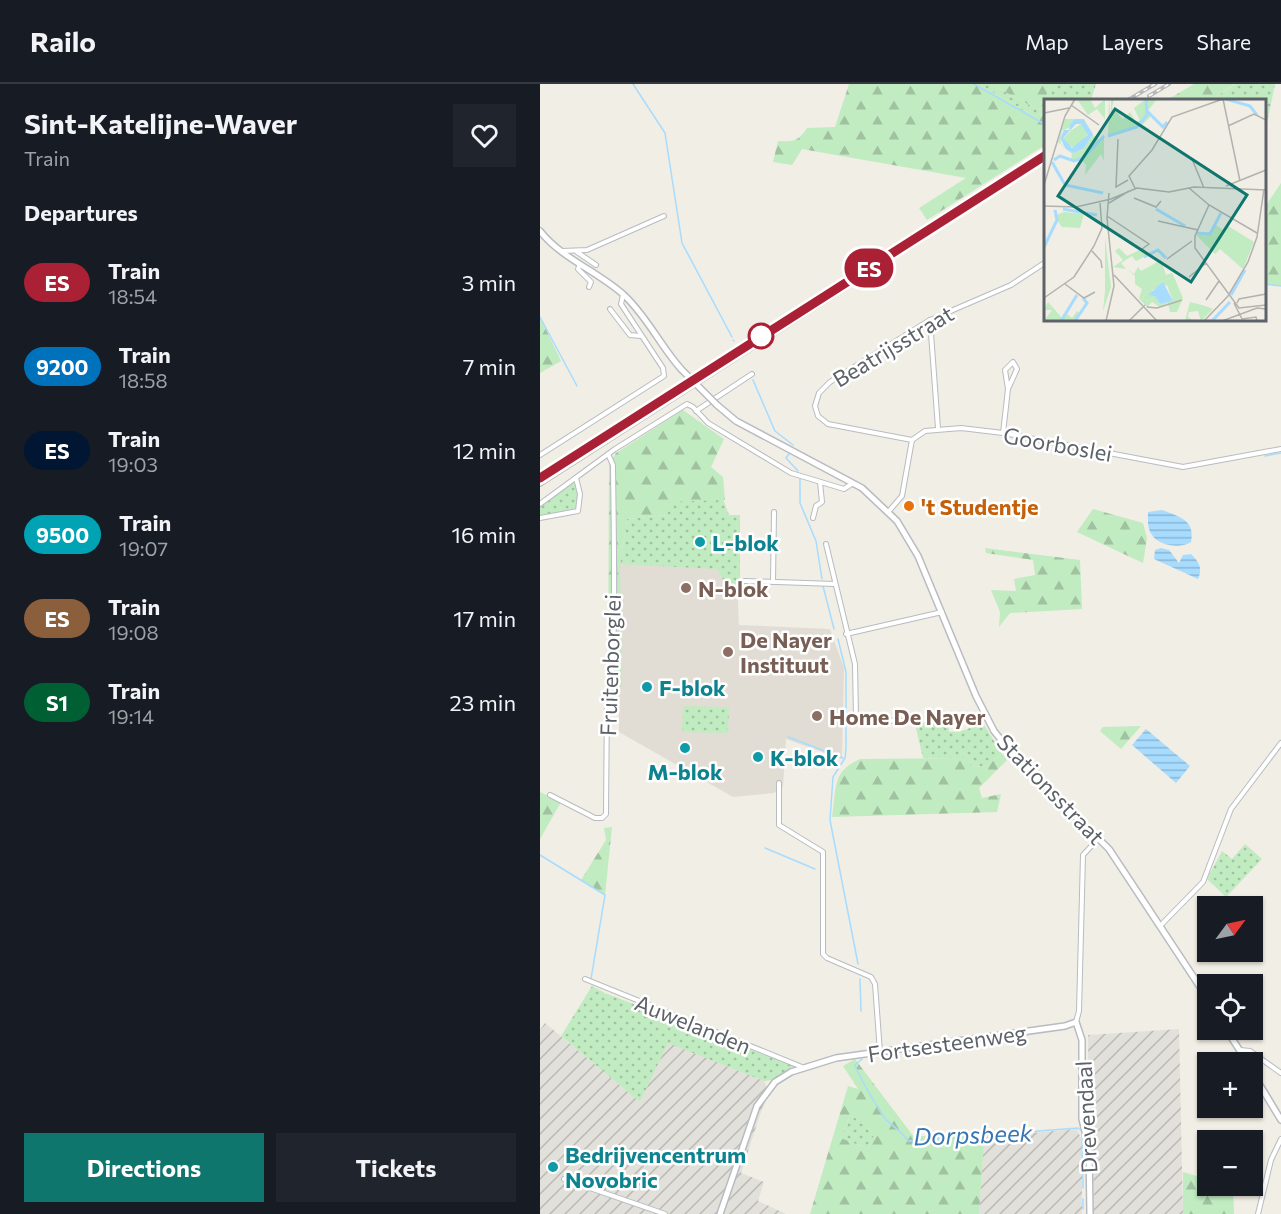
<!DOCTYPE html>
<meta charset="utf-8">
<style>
:root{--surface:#171b24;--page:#20242c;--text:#f1f3f6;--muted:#9ea1a6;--line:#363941;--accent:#0f766e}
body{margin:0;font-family:Commissioner,sans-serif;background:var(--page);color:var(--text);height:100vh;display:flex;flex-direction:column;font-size:22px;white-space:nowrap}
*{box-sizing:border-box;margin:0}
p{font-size:20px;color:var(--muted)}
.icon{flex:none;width:33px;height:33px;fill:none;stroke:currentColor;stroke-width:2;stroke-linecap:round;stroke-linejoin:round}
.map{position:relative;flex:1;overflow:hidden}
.details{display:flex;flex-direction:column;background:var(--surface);width:540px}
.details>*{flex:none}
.badge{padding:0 12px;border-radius:20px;font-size:21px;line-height:39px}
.needle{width:39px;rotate:57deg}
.buttons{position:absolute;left:657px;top:812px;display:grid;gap:12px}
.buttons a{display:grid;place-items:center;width:66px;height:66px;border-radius:0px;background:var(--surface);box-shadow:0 2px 4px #0004;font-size:30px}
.map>.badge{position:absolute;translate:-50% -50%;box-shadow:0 0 0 3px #fff}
h2{padding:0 24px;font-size:22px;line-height:54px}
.round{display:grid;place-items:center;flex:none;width:63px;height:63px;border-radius:0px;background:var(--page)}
.headline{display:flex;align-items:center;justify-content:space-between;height:102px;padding:0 24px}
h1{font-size:28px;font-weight:700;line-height:45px}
.button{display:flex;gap:12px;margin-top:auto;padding:12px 24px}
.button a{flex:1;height:69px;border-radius:0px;background:var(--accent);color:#fff;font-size:24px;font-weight:700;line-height:69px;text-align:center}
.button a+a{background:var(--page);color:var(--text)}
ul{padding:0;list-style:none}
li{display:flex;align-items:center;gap:18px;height:84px;padding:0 24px}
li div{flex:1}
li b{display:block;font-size:22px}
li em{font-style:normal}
li .badge{min-width:66px;font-weight:700;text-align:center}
header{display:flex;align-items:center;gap:36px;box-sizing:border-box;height:84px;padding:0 30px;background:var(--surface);border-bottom:2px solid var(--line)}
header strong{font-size:28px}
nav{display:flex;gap:33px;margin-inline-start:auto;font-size:21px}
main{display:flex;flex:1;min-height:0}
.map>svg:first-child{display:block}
</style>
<header>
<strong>Railo</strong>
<nav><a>Map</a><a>Layers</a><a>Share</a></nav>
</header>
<main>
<section class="details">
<div class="headline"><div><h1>Sint-Katelijne-Waver</h1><p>Train</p></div><a class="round"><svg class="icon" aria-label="heart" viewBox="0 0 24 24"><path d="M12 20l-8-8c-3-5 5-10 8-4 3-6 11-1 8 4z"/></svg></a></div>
<h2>Departures</h2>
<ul>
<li><span class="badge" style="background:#aa2135;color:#fff">ES</span><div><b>Train</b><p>18:54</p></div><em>3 min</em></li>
<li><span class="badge" style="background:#0072bc;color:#fff">9200</span><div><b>Train</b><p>18:58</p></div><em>7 min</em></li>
<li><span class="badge" style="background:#011633;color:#fff">ES</span><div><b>Train</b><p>19:03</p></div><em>12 min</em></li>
<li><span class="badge" style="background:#00a3b4;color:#fff">9500</span><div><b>Train</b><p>19:07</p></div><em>16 min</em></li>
<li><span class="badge" style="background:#8b5e3c;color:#fff">ES</span><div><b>Train</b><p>19:08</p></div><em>17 min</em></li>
<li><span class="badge" style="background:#005f33;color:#fff">S1</span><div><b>Train</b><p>19:14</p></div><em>23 min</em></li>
</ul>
<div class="button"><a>Directions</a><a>Tickets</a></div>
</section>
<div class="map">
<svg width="741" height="1130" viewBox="0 0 741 1130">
<defs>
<pattern id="industrial-furrows" width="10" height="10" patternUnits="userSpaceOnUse" patternTransform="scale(1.5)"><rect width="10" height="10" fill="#e2e0da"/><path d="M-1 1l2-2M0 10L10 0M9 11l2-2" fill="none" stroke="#bab9b5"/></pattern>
<pattern id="grass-dots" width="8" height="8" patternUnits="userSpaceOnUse" patternTransform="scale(1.5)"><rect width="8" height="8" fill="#c1ebc0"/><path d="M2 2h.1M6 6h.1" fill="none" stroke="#a0c2a0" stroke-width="1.8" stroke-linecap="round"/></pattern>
<pattern id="forest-firs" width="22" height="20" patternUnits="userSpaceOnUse" patternTransform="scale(1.5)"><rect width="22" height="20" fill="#c1ebc0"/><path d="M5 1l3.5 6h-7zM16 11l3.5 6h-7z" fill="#a0c2a0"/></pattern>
<pattern id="water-rules" width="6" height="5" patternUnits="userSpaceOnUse" patternTransform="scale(1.5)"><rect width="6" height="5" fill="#a7dcff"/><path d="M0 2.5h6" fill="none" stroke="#8bb6d2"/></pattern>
</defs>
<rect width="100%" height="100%" fill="#f1eee5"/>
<g fill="url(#industrial-furrows)">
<polygon points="5,939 100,1018 128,958 224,997 230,1010 223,1022 201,1089 224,1098 218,1117 246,1130 0,1130 0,946"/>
<polygon points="639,945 643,1130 554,1130 553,1064 549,1044 548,951"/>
<polygon points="537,1045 542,1057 542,1130 439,1130 444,1053"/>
</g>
<polygon fill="#e1ddd4" points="194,435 199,541 290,545 304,584 302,675 246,655 243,703 234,709 193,713 79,648 78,528 80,480"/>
<g fill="url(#grass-dots)">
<polygon points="438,0 450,0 499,26 512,0 556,0 551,16 506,16 505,32 498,30 496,33"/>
<polygon points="695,0 735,0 725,49 724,16 671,16"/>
<polygon points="33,399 37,402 37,424 0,432 0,423"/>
<polygon points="181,410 189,431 200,431 200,492 195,516 177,485 80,480 87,435 127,431 127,418"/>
<polygon points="143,622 189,623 188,649 142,648"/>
<polygon points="408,635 409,648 425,646 443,639 462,670 445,683 430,682 429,674 383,674 375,640"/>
<polygon points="705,760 722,775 686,813 667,795 682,767 692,775"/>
<polygon points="52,902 65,909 254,982 233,996 224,997 128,959 100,1018 21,952"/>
<polygon points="310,1031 326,1040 334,1051 328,1065 301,1054"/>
</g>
<g fill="url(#forest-firs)" fill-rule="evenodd">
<path d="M 309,0 L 438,0 L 496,33 L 498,30 L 505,32 L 505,61 L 387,136 L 379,124 L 426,94 L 262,65 L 252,81 L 233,78 L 238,57 C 253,58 259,57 267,44 L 295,43 Z"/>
<polygon points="450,0 512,0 499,26"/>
<polygon points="654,0 694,0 671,16 627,16"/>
<polygon points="741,99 741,202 725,200 725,123"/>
<polygon points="0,233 21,277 0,289"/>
<polygon points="143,326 184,355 171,383 183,393 185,416 127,418 128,431 87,435 80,480 82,603 68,601 69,380 76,369"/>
<polygon points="553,425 603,439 607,454 603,479 537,448"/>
<polygon points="445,464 540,476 542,525 470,529 459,543 460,528 451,506 476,507 474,495 495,491 493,476 446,469"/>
<polygon points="601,642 581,665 560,647 563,643"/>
<path d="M 462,670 L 468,675 L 439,704 L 442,714 L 461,710 L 457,728 L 292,733 C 297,704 291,688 320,675 L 429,674 L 430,682 L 445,683 Z"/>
<polygon points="0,708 21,718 0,755"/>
<polygon points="72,743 65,811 41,796 66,756 64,744"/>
<path d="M 315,975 L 374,1053 L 442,1046 L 444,1056 L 439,1130 L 270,1130 L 308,1002 L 318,1005 L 303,982 ZM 310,1031 L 326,1040 L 334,1051 L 328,1065 L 301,1054 Z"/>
<polygon points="643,1088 667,1095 668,1101 693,1102 694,1130 643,1130"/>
</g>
<g fill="url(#water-rules)">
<path d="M 622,426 C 638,432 656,436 651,458 C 641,465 619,462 612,451 C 607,445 608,435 608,428 Z"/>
<path d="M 621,464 L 629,466 L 639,479 L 643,471 L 651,470 C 659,478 663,484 658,495 L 614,475 L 615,466 Z"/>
<polygon points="606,645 650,682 636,699 592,661"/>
</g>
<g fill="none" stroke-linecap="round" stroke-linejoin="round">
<g stroke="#a7dcff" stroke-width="1.5">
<polyline points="93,0 125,49 142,159 192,253"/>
<polyline points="434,0 506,41"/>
<polyline points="724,200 741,202"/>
<polyline points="0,233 37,302"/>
<polyline points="193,256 194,257"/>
<polyline points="213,296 235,347 253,361"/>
<polyline points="249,370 246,374 258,387"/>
<polyline points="725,372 741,369"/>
<polyline points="260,395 260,419 276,457 282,495"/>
<polyline points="283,502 294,545"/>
<polyline points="298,555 306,588 306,664 305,674 293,693 290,736 318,880"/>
<polyline points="248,653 303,674"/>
<polyline points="225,764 275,785"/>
<polyline points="0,771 65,811 51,895"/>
<polyline points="320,895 321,927"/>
<path d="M 322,975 L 315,981 C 316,987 339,1027 344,1033 C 351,1042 362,1047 368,1057 L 538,1044 L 542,1047 L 543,1104"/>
<polyline points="543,1115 543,1125"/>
</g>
<defs>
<g id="minor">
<polyline points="22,167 47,166 124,132"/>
<polyline points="37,168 56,181"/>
<polyline points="40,180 38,185 51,198 49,203"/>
<polyline points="70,225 90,251 101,252"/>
<polyline points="390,236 398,344"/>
<polyline points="156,327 212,290"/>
<polyline points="463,349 468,305 465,286 473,278 477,285 468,305"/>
<polyline points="372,356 288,340 278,332 275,322 279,309 290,298 390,236 471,201 506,178"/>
<polyline points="0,371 124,292 123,284 81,220 83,211"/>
<polyline points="0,420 75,365 147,320 153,323 168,339 251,389 304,405 313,399"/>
<polyline points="349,427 362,412 372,356 385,347 421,344 463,349 643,383 741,365"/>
<polyline points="0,434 38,427 40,410 36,394"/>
<polyline points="273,434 276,422 282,418 280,398"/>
<polyline points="286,460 315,580 316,633 323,636 368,637"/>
<polyline points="205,497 295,500"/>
<polyline points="233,498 234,428"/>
<polyline points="306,550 402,528"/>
<polyline points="239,699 239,741 283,768 283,870 287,874 331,893 335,900 340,968"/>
<path d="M 10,711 L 55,734 L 62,734 L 66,730 L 67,615 C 78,600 73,414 73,381 L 68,370"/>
<polyline points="620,842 663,798 691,725 741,659"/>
<polyline points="45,895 262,983"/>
<polyline points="536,938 539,927 543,771 559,754"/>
<polyline points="700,966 710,967 741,989"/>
<polyline points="24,1095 125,1130"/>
<polyline points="718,1130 731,1076 741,1055"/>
</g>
<g id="tertiary">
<path d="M 0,147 C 22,175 59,188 85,212 C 108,234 121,263 142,286"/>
<polyline points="177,321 196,337 322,404 357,437 378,472 436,612 454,647 474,672 569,765 668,915"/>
<polyline points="686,945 707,978"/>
<polyline points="712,988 741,1036"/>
<polyline points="180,1130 217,1022 235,998 251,988 296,974 525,942 536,938 542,956 542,1035 549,1064 550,1130"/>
</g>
</defs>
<use href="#minor" stroke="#b8bcc0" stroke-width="6"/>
<use href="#tertiary" stroke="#b8bcc0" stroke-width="8"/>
<use href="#minor" stroke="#fff" stroke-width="4"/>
<use href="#tertiary" stroke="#fff" stroke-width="5"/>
<defs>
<g id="rail">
<polyline points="609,12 629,0"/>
<polyline points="588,16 615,0"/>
<polyline points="111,319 316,188"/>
<polyline points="0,401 506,76"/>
</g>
</defs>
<use href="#rail" stroke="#b7b8b9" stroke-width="4"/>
<use href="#rail" stroke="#fff" stroke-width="1.5" stroke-dasharray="4.5" stroke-linecap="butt"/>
<defs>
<polyline id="tertiary-bridge" points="142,286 177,321"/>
</defs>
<use href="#tertiary-bridge" stroke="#b8bcc0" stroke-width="8" stroke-linecap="butt"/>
<use href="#tertiary-bridge" stroke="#fff" stroke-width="5"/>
</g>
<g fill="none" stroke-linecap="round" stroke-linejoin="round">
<defs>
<polyline id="line" points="0,394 506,71"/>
</defs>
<use href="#line" stroke="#fff" stroke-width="14"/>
<use href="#line" stroke="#aa2135" stroke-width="9"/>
</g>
<circle fill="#fff" stroke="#aa2135" stroke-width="3" cx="221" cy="252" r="12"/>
<circle fill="#e8710a" stroke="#fff" stroke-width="2" cx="369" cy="422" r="6"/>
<g fill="#0f9aa8" stroke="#fff" stroke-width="2">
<circle cx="160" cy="458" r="6"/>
<circle cx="107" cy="603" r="6"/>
<circle cx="145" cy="664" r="6"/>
<circle cx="218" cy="673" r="6"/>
<circle cx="13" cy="1083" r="6"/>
</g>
<g fill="#8d6e63" stroke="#fff" stroke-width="2">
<circle cx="146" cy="504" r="6"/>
<circle cx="188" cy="568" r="6"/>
<circle cx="277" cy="632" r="6"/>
</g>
<g text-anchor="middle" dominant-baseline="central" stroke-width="5" stroke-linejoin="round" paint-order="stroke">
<g font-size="22" fill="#5d6268" stroke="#fff">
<text transform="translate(353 262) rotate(-31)">Beatrijsstraat</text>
<text transform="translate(518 360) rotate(10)">Goorboslei</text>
<text transform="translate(70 581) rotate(-88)">Fruitenborglei</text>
<text transform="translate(511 705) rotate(46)">Stationsstraat</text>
<text transform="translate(153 940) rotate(22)">Auwelanden</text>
<text transform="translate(407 959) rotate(-8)">Fortsesteenweg</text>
<text transform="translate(546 1033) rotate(-93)">Drevendaal</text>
</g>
<g font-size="22" font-weight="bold" fill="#c56008" stroke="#fff" text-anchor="start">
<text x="381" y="422">'t Studentje</text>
</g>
<g font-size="22" font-weight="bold" fill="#0d838f" stroke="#fff" text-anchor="start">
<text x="172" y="458">L-blok</text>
<text x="119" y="603">F-blok</text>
<text x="230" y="673">K-blok</text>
<text x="145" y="687" text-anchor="middle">M-blok</text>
<text x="25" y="1070">Bedrijvencentrum<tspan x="25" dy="25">Novobric</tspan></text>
</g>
<g font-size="22" font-weight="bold" fill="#785e54" stroke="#fff" text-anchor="start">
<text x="158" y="504">N-blok</text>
<text x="200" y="555">De Nayer<tspan x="200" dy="25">Instituut</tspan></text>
<text x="289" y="632">Home De Nayer</text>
</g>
<g font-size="24" font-style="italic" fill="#3677b3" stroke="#fff">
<text transform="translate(433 1050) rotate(-2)">Dorpsbeek</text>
</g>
</g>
<g transform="translate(504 15)">
<rect width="222" height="222" fill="#f1eee5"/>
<path d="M 67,0 L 70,0 L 68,9 L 79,20 L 82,17 L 86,26 L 76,28 L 67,22 ZM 20,113 L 40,115 L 36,129 L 18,128 L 10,117 ZM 61,138 L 67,188 L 59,212 L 61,192 ZM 130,178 L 139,199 L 129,202 L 123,186 L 108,191 L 116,205 L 98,199 L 112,184 Z" fill="#c1ebc0"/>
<path d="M 33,0 L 46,0 L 51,9 L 61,0 L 61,20 L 53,10 L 44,16 ZM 65,0 L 67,22 L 76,28 L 85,26 L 82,17 L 86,13 L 92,23 L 99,20 L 93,28 L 64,37 ZM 21,20 L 40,20 L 50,37 L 56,41 L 60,36 L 60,62 L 57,55 L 41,76 L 42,66 L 37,60 L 27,60 L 28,55 L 14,43 ZM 31,20 L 39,21 L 49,35 L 40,49 L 30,54 L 17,45 L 16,39 L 18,32 L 24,29 L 27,32 L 19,39 L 24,46 L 31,49 L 40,43 L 44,34 L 37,25 L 28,31 L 25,28 ZM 170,125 L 181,132 L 184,127 L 210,143 L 199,170 L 176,150 L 171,155 L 152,136 L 166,133 ZM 75,149 L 83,157 L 100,149 L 104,156 L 92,162 L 88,157 L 77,164 L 82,170 L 69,168 L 79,161 L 71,152 ZM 117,161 L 122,176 L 128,174 L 130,178 L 112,184 L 98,199 L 116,205 L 139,199 L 133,213 L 126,213 L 124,204 L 116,208 L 108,203 L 103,208 L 95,199 L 98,190 L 91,185 L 91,177 L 83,170 L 90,175 L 94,168 L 97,172 ZM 4,203 L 18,219 L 22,214 L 28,219 L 33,212 L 36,215 L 31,222 L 0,222 L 8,211 L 0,211 ZM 146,203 L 161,207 L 169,210 L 157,222 L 154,212 L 145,213 L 144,218 L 149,222 L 141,222 Z" fill="#c1ebc0" fill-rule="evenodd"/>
<path d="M 102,0 L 113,0 L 103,13 L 118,29 L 107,17 L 98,26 L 90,9 Z" fill="#c1ebc0"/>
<path d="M 31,20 L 39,20 L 49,35 L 40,49 L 30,54 L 22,50 L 16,39 L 20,31 L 27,31 L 25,27 ZM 32,25 L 37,25 L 44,36 L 28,49 L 19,39 ZM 119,183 L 129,202 L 116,205 L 111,197 L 104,196 Z" fill="#a7dcff" fill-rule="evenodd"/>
<path fill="none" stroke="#a7dcff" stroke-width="3" d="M 182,0 L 206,7 L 213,16M 103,12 L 119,28 L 123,23M 64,37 L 93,28 L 103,16 L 102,0M 10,61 L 16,57 L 30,62 L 39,59 L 60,37M 8,63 L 21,86 L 59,94M 19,110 L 53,116M 112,110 L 141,127M 153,134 L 166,135 L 177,114M 0,148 L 13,121 L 11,111M 100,158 L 114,151 L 122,159M 187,196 L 201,171M 17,222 L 33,196M 31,222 L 43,204 L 39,199M 168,222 L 186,203"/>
<path fill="none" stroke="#b2b2af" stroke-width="1.5" d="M 179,0 L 196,82M 27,6 L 55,26M 0,14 L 25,9M 184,27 L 210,15 L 222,21M 74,40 L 72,88 L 84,81M 148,60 L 160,89M 0,86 L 21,17 L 31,0M 182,87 L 222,71M 91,89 L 85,77 L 108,51 L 128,18 L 179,0M 145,89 L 165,106 L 213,134M 90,99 L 112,108 L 117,102M 65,104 L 85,92M 165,106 L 151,137 L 151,149 L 195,209 L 222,206M 0,107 L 32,108 L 67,100 L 93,89 L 125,93 L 150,88 L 222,91M 63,117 L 105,145 L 98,150M 114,122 L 154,131M 48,152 L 57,162 L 58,169M 123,160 L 148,142M 70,176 L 113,222M 145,178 L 162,164M 21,185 L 40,199 L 51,193M 0,199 L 30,178 L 50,147 L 58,129 L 56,104M 162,201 L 175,182M 190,204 L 198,220 L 212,218 L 213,222M 193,204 L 195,200 L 222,195M 103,208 L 113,209 L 138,201M 62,222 L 70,187 L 63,119 L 65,94M 85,222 L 101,206M 160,222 L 184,197 L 204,163 L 213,138 L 220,90M 178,222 L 213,209 L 222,210"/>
<path fill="#0f766e" fill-opacity="0.15" stroke="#0f766e" stroke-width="3" d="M 71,10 L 203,96 L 147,183 L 14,97 Z"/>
<rect width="222" height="222" fill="none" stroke="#5d6268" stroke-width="3"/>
</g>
</svg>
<div class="buttons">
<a><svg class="needle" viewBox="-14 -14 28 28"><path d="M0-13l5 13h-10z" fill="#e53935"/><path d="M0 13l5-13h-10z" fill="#9ea1a6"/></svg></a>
<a><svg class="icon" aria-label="locate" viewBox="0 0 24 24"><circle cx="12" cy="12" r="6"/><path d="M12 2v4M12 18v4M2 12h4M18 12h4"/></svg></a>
<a>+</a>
<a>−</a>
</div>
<b class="badge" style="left:329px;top:184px;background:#aa2135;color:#fff">ES</b>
</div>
</main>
